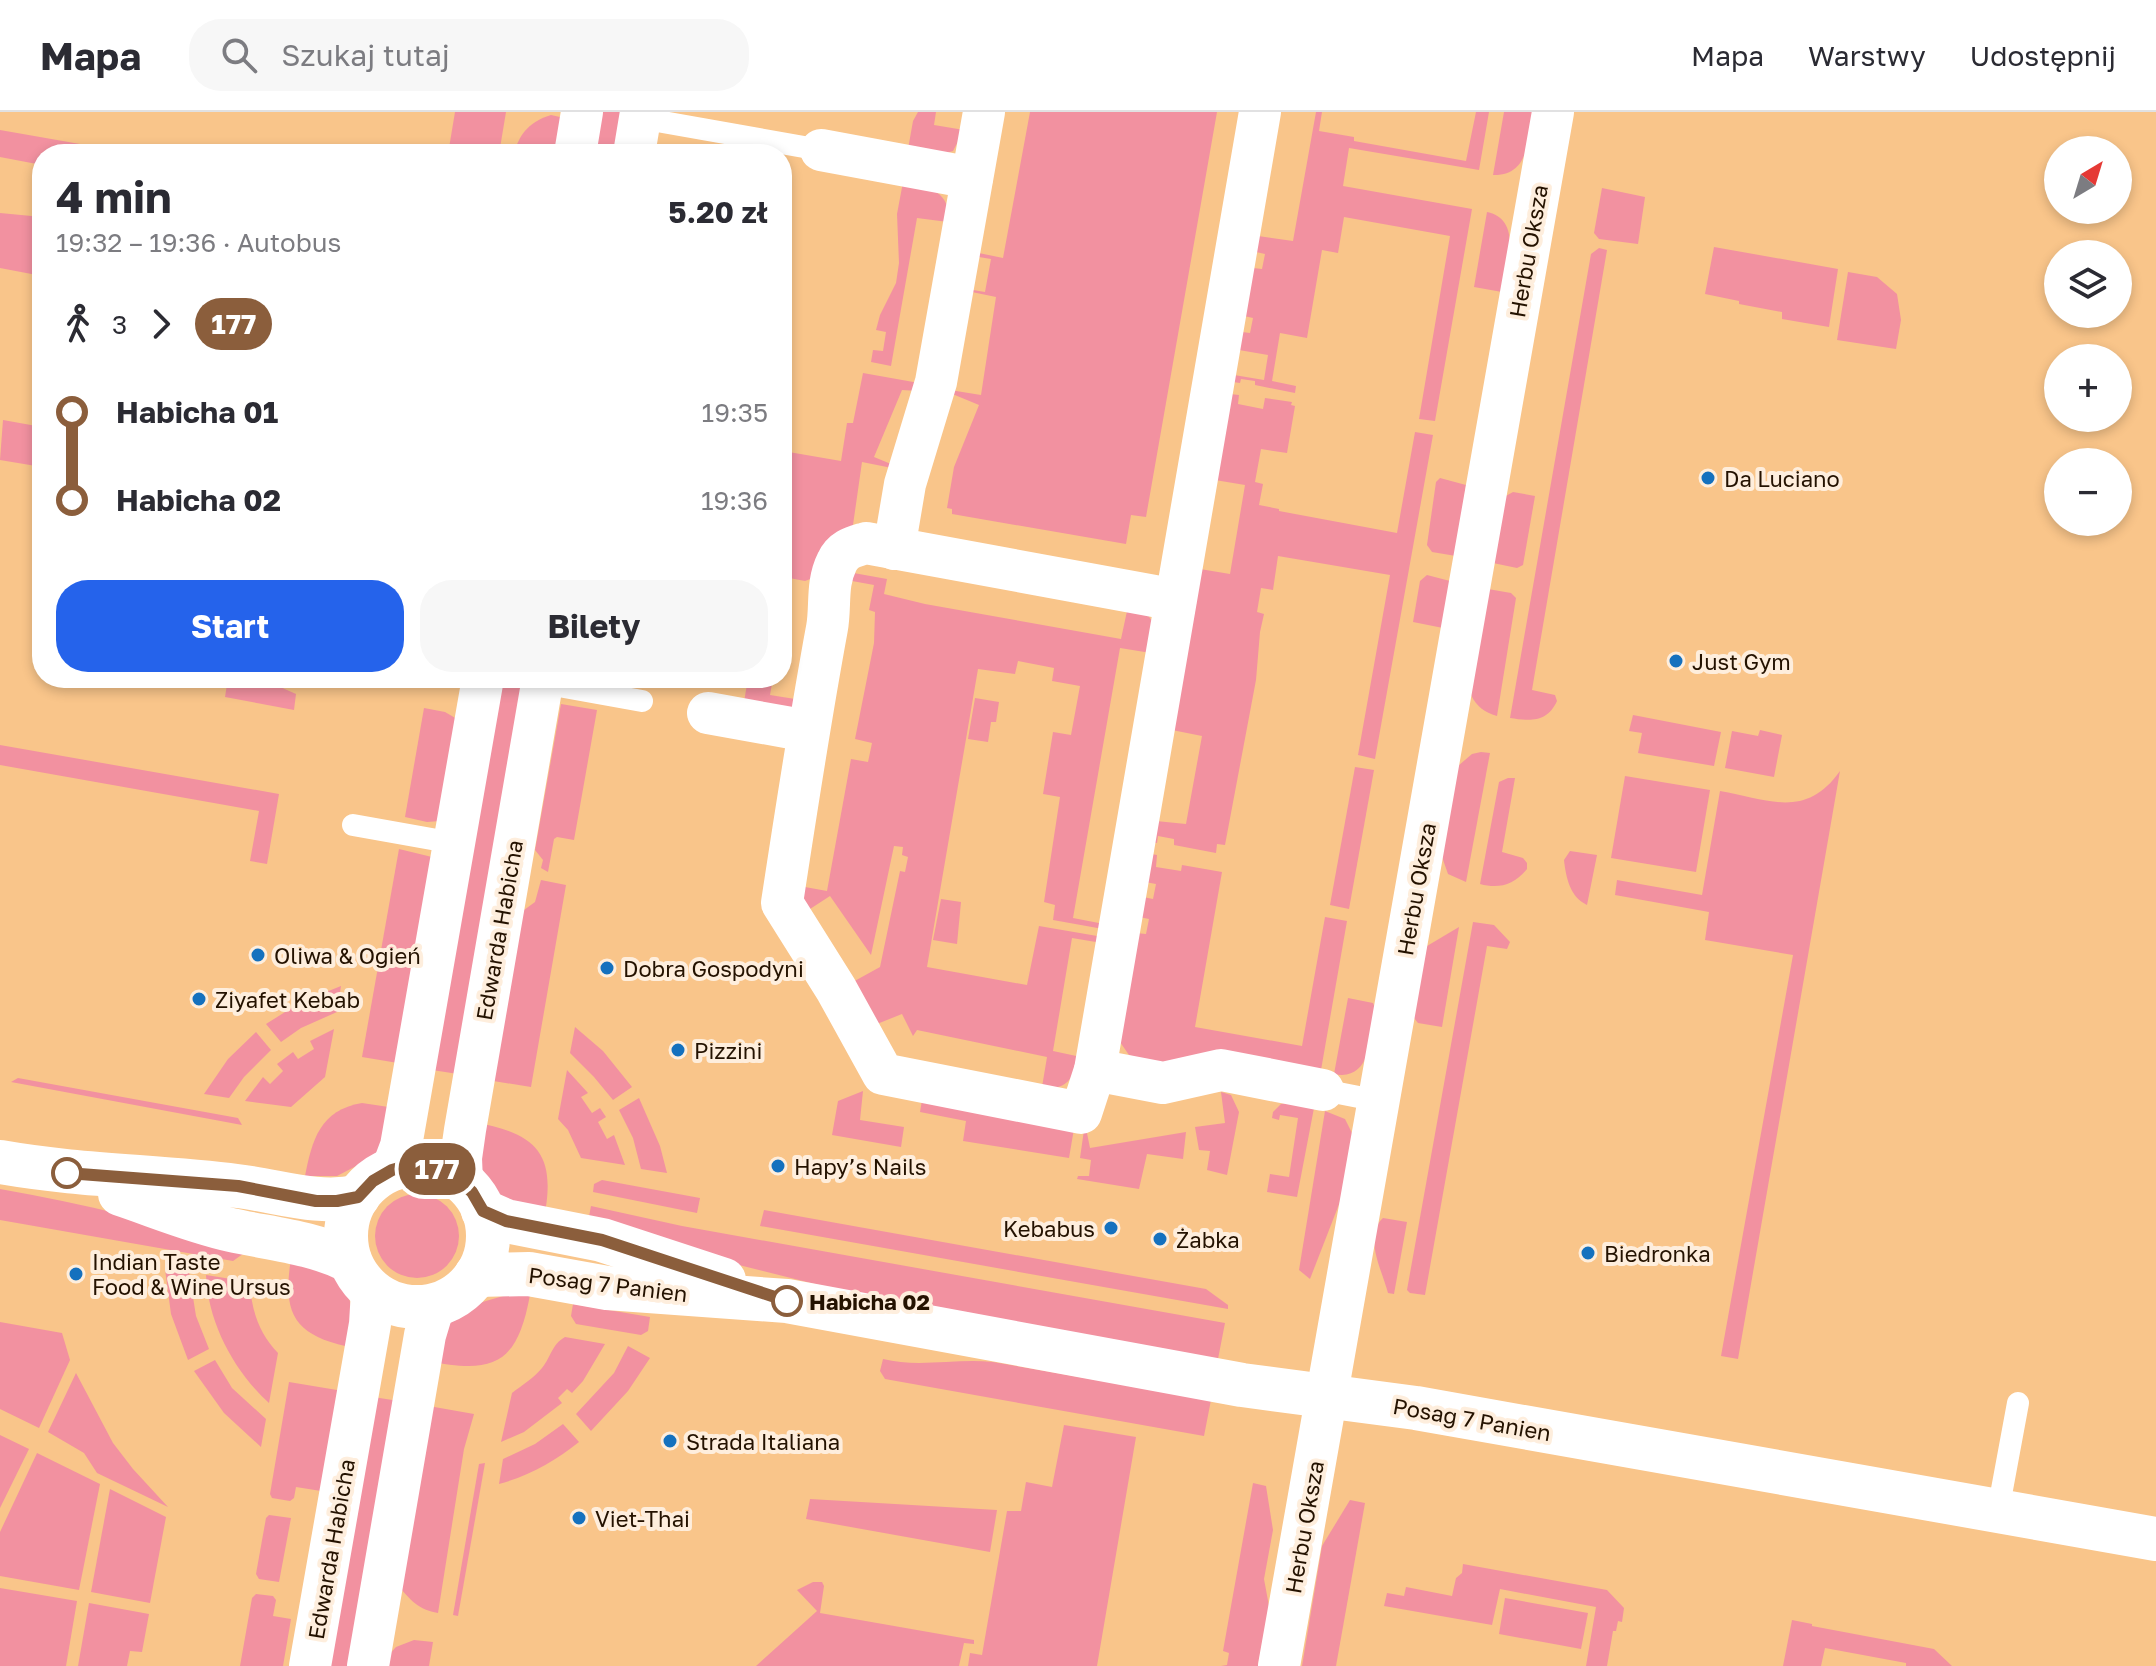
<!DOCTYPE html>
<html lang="pl">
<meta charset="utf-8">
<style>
:root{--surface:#fff;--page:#f7f7f7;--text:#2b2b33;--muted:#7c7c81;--line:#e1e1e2;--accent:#2563eb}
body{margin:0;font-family:"Golos Text",sans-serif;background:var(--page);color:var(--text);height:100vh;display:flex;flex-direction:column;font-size:30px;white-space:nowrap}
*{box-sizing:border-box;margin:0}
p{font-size:26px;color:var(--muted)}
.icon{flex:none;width:44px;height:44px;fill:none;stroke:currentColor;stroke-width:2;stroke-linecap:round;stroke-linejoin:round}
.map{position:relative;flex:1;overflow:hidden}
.side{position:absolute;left:32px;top:32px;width:760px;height:544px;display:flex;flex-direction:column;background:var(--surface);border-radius:32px;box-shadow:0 4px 12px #0003}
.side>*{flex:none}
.badge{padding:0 16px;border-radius:26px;font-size:28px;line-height:52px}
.needle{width:52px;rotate:38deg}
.tools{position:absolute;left:2044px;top:24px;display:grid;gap:16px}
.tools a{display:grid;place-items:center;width:88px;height:88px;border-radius:50%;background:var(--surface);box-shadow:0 4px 12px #0003;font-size:40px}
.map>.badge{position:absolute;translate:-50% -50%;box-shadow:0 0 0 4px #fff}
.legs{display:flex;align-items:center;gap:12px;height:88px;padding:0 24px;font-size:26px}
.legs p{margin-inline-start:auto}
.headline{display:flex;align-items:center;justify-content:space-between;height:136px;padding:0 24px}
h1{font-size:44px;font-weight:700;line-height:60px}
.primary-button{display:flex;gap:16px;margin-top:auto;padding:16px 24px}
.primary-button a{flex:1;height:92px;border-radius:32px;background:var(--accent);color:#fff;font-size:32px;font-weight:700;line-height:92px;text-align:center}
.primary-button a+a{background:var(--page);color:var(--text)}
ul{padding:0 24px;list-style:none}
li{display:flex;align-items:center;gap:28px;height:88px;font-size:30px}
li i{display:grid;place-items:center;width:12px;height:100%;margin:0 10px;background:currentColor}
li i::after{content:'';width:20px;height:20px;margin:-10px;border:6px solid;border-radius:50%;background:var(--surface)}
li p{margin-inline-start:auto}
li:first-child i{background:linear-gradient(#0000 50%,currentColor 0)}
li:last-child i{background:linear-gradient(currentColor 50%,#0000 0)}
header{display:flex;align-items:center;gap:48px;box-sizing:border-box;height:112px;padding:0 40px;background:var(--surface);border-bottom:2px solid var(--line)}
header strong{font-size:38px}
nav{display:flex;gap:44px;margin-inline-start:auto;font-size:28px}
.search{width:560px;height:72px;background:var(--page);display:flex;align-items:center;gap:20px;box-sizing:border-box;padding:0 28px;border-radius:32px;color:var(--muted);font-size:30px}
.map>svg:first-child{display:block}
</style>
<header>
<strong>Mapa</strong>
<div class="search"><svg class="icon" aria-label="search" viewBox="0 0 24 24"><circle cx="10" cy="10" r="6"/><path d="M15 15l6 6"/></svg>Szukaj tutaj</div>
<nav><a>Mapa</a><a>Warstwy</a><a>Udostępnij</a></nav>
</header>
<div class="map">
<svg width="2156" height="1554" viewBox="0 0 2156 1554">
<rect width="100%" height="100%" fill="#f9c58a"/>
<g fill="#f291a0">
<polygon points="455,0 506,0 499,42 448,42"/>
<polygon points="599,0 621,0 619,42 592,42"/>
<polygon points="918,0 936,0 934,13 964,18 953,39 943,42 908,37 913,9"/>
<polygon points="1030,0 1217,0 1146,405 1131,403 1126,432 952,402 952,397 947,396 954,355 979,293 950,281 950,278 981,283 996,185 967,179 967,177 985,180 991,147 973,144 974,140 1003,146"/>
<polygon points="1316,0 1322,0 1319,19 1354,25 1354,29 1466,49 1476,0 1489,0 1479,58 1349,36 1343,74 1472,97 1435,309 1419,307 1450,124 1344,105 1338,141 1322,138 1307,226 1280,221 1272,269 1296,274 1295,281 1255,273 1255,269 1241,267 1240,271 1233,270 1234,263 1264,268 1268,243 1239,238 1242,220 1250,221 1253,206 1244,204 1253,156 1262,157 1265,142 1256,140 1258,124 1293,129"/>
<path d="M 1504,0 L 1533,0 C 1528,28 1529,64 1493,63 Z"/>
<path d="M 551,3 L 560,5 L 567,11 L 562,42 L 514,42 C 519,21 531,9 551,3 Z"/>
<polygon points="0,18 137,42 42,42 42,53 0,45"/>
<path d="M 903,70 C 927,74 952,79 948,110 L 917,106 L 891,254 L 871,250 L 873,238 L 883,239 L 886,220 L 876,218 L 880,203 L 896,171 L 899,151 L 897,102 Z"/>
<polygon points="1602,76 1645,85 1638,132 1599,127 1594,121"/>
<path d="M 1487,100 C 1524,108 1506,155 1502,180 L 1474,175 Z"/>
<polygon points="0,101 42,105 42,164 0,156"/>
<polygon points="1714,135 1838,157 1829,215 1782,207 1782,200 1739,192 1739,189 1705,182"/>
<path d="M 1599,136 L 1607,138 L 1532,578 L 1555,583 L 1557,589 C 1547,611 1530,609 1510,606 L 1591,142 Z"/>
<polygon points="1848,160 1877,165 1897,182 1901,208 1896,237 1837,228"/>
<polygon points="863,261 919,271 918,279 902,278 874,345 891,352 892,356 862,350 853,413 813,466 805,469 784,465 782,476 783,339 841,349 847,311 853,311"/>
<polygon points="1230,282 1239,283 1238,292 1263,297 1265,286 1292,290 1291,293 1295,294 1287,341 1261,337 1255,370 1263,372 1259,393 1279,397 1279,399 1397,421 1415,320 1433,323 1375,647 1358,643 1390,463 1278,444 1273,478 1261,476 1257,500 1264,502 1260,520 1256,568 1225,733 1217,732 1216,741 1174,733 1174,727 1158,724 1157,731 1152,730 1156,709 1186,712 1202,624 1172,618 1200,457 1230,462 1245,373 1215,368"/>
<polygon points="3,308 42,315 42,355 0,348"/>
<polygon points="1440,366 1466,373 1456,444 1432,440 1427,433 1436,370"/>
<polygon points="1513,380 1535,384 1523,453 1517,456 1493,451 1504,385"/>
<path d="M 848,460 L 887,467 L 884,482 L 925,492 L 1121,527 L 1127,499 L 1147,502 L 1152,509 L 1151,541 L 1120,536 L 1073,806 L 1104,812 L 1103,817 L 1053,808 L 1055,793 L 1044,790 L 1060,685 L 1043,682 L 1053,620 L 1071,623 L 1080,574 L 1052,569 L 1054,556 L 1018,549 L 1015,562 L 978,557 L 927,855 L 1027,873 L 1039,814 L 1103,825 L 1102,831 L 1072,826 L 1053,939 L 1081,945 C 1071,966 1069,979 1042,975 L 1047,945 L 917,918 L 913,924 L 902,902 L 877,912 L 851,871 L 880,855 L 900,759 L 905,760 L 908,745 L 902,743 L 903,735 L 894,734 L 871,843 L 830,784 L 810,797 L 802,794 L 805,775 L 827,779 L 851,647 L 868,650 L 872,631 L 855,627 L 874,531 L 875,500 L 869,498 L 874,473 L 852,469 L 847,492 Z"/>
<polygon points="1427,463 1450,469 1443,516 1413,510 1420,469"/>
<path d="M 1488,477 L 1511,481 L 1516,486 L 1497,604 C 1484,600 1477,595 1471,583 Z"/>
<polygon points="228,566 260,566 296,582 294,598 225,585"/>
<polygon points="501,566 527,566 458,962 432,958"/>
<polygon points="748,566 773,566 770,583 795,587 792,598 744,590"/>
<polygon points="975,586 999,590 996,610 991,610 988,630 968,627"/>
<polygon points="561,592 597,598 574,728 557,725 554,727 548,760 541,756 543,748 535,738"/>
<polygon points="424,596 445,600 457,607 440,709 427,710 405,705"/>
<polygon points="1633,603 1721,620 1714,654 1638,641 1642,621 1629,619"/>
<polygon points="1760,618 1782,623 1774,665 1725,656 1732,619 1758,624"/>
<polygon points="0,633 279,682 267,752 250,749 259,699 0,653"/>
<polygon points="1481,640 1490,641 1466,770 1448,762 1441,742 1458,654 1472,642"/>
<polygon points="1355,655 1374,658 1349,797 1330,793"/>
<path d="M 1840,659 L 1738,1247 L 1721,1244 L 1793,843 L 1705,828 L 1709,800 L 1615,783 L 1617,768 L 1702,783 L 1720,679 C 1770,688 1806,707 1840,659 Z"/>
<polygon points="1625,664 1710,678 1696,760 1611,746"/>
<path d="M 1508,666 L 1515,666 L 1502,740 L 1523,746 L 1527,751 L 1527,757 C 1514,773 1499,777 1480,772 L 1499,670 Z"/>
<polygon points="399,737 432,745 410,953 362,945"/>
<path d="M 1570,739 L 1597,743 L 1587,793 C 1570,785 1566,766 1564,748 Z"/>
<polygon points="1151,742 1157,743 1156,755 1181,759 1182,753 1222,760 1195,915 1302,934 1325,805 1347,809 1321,958 1161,955 1129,943 1120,930 1136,821 1146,822 1149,807 1139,805 1143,785 1153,787 1156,772 1145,770"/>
<polygon points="541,768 566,773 531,975 481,967 524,798 535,790"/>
<polygon points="941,787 961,790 957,832 933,828"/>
<polygon points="1473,810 1494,813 1510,830 1507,837 1487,834 1425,1183 1410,1181 1407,1178"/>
<polygon points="1459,815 1442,915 1418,911 1414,906 1414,892 1427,834"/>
<polygon points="341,874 337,900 301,916 281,930 266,912 301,890"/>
<path d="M 1348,886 L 1373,891 L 1375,896 C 1371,922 1372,970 1334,962 Z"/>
<polygon points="575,915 603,939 632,975 613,988 594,965 570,941"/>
<polygon points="334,917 325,965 291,995 245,989 263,965 270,972 283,959 277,952 293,940 298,947 314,937 310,929"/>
<polygon points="256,920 271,938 244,965 229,986 204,982 228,947"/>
<polygon points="567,958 588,981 581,985 592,1001 600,996 606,1005 598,1010 607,1027 614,1023 625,1053 581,1046 568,1018 558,1007"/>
<polygon points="18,966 238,1006 242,1013 11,970"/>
<polygon points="863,979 860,1008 904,1015 901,1035 832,1023 838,989"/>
<polygon points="1221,980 1231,983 1239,1000 1227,1063 1207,1058 1210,1039 1199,1038 1195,1015 1225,1011"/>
<polygon points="639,986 660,1034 667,1061 641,1057 633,1026 619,998"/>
<polygon points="922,988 1076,1005 1069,1046 963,1029 966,1009 920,1000"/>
<path d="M 362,991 L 402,997 L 381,1041 L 337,1064 L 305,1064 C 312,1028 320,998 362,991 Z"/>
<polygon points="1287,991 1314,996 1297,1085 1267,1080 1270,1062 1289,1065 1298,1006 1280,1003 1279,1008 1272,1006 1273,1000 1281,992"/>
<polygon points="1325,999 1345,1007 1353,1023 1343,1082 1310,1167 1299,1158"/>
<path d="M 473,1010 C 536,1021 557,1041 544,1106 C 532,1102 517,1099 507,1093 C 479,1076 478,1038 473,1010 Z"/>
<polygon points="1085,1011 1090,1036 1186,1020 1183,1047 1147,1042 1139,1077 1077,1067 1078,1064 1089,1064 1091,1048 1080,1046"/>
<polygon points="602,1068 700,1086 697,1101 593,1080 594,1072"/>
<path d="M 0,1077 C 83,1092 167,1111 247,1139 L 233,1149 L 0,1108 Z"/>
<circle cx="417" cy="1124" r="42"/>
<polygon points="591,1094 682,1114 1225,1211 1218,1247 851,1181 587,1115"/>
<polygon points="764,1098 1206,1177 1228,1193 1228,1197 760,1114"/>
<path d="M 1383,1106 L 1407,1110 L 1394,1182 L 1388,1181 C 1382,1158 1363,1124 1383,1106 Z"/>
<path d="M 292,1141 C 352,1170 350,1170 355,1236 C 293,1224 281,1202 292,1141 Z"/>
<polygon points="165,1157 189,1160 196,1204 209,1237 188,1248 171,1202"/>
<path d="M 206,1163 L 250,1170 C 251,1198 259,1221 278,1241 L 269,1291 C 234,1259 208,1211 206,1163 Z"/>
<path d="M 510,1182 L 530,1183 C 517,1253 494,1262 427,1249 L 446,1212 L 479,1191 Z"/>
<polygon points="573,1192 650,1205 648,1219 641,1223 576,1212 571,1204"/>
<polygon points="0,1210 62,1221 70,1248 39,1316 0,1297"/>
<path d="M 565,1225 L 605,1232 L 583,1269 L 572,1281 L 567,1277 L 558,1286 L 562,1291 L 524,1320 L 501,1330 L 512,1281 C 522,1273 534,1266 542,1256 C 551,1245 552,1232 565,1225 Z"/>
<polygon points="628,1234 650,1246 628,1279 591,1319 576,1302 614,1261"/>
<path d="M 883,1247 C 918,1256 957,1246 993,1250 L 1211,1288 L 1204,1324 L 885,1267 L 880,1259 Z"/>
<polygon points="215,1248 232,1276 266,1307 261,1335 224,1301 194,1259"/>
<polygon points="76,1261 113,1331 133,1357 168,1395 97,1361 84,1341 48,1320"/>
<polygon points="289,1270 349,1280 321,1379 296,1375 294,1386 290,1389 272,1386 270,1382"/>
<polygon points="373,1285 399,1289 353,1554 327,1554"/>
<path d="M 423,1293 L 474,1302 L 464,1337 L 438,1501 C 419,1498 410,1488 398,1473 Z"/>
<path d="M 563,1312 L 579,1330 C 555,1349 529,1364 499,1372 L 503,1347 L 535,1332 Z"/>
<polygon points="1064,1313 1136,1325 1097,1554 968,1554 970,1541 982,1543 1007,1399 1021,1399 1026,1370 1052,1375"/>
<polygon points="0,1323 29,1337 0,1396"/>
<polygon points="37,1341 100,1372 79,1478 0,1464 0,1420"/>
<polygon points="485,1351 458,1504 453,1503 479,1352"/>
<polygon points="1253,1371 1266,1374 1273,1418 1264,1467 1269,1494 1258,1554 1221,1554 1227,1553 1229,1541 1223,1539"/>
<polygon points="110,1377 166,1405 150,1491 91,1480"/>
<polygon points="810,1387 997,1398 990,1440 806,1407"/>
<polygon points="1350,1388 1365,1391 1336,1554 1302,1554 1322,1434"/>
<polygon points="269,1403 291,1406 279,1470 259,1467 256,1462 266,1406"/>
<polygon points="1463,1452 1607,1478 1624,1496 1622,1510 1618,1509 1616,1519 1613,1519 1607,1554 1586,1554 1596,1495 1500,1477 1492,1513 1384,1494 1387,1481 1404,1484 1406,1475 1452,1484 1456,1466 1462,1461"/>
<polygon points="813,1470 822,1470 824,1474 820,1501 974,1528 974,1532 964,1531 959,1554 756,1554 817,1499 797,1478"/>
<polygon points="0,1476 77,1489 66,1554 0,1554"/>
<polygon points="256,1482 273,1484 276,1488 273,1504 291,1507 283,1554 240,1554 252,1486"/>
<polygon points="1505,1486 1588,1501 1581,1537 1499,1522"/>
<polygon points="89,1491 149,1502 142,1540 130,1539 127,1554 78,1554"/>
<polygon points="1792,1508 1812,1512 1812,1514 1934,1537 1952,1554 1906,1554 1906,1551 1825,1536 1821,1554 1783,1554"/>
<polygon points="414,1528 433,1530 429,1554 379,1554 396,1535"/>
</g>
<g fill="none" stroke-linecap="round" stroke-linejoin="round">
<g stroke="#fff" stroke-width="22">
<polyline points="640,6 821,38"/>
<polyline points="542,571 642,589"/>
<polyline points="353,713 454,731"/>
<polyline points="1323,978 1379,989"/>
<polyline points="1998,1399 2018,1291"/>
</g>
<g stroke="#fff" stroke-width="42">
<polyline points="821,38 972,66"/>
<polyline points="575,42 582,0"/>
<polyline points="634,42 641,0"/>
<polyline points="894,437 905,372 936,270 984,0"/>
<path d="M 1176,488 L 866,431 C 853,435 843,437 837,450 C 826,472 831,494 827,516 C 810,608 796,699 782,791 L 836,877 L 883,962 L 1081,1001 L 1095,958 L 1260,0"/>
<polyline points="708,601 808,619"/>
<polyline points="1095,958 1163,971 1221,958 1323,978"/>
<polyline points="392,1058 401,1034 483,566"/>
<polyline points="462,1070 461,1046 465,1018 543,566"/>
<polyline points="310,1554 370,1212 372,1179"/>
<polyline points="368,1554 425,1223 434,1193"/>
<polyline points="1279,1554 1553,0"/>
</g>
<g stroke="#fff" stroke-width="44">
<path d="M 0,1050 C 79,1064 158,1064 237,1074 C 280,1079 314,1093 358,1085"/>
<circle cx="417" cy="1124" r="71"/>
<path d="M 120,1082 C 156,1094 194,1110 231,1118 C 272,1127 312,1130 350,1149"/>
<polyline points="483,1099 506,1109 602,1128 724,1168"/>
<polyline points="476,1163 529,1162 607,1176 787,1189 1242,1273 1416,1296 2156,1427"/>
</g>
</g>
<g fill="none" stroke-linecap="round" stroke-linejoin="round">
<defs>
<polyline id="line-1" points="67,1061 238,1074 316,1089 337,1089 358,1085 373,1069 392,1058 406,1054 429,1054 456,1065 472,1080 483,1099 506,1109 602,1128 787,1189"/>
</defs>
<use href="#line-1" stroke="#fff" stroke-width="18"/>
<use href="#line-1" stroke="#8b5e3c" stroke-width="12"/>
</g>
<g fill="#1571be" stroke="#feeedd" stroke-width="3">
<circle cx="1708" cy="366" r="8"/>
<circle cx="1676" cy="549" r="8"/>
<circle cx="258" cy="843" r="8"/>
<circle cx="607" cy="856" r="8"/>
<circle cx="199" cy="887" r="8"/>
<circle cx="678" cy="938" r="8"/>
<circle cx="778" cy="1054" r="8"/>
<circle cx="1111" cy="1116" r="8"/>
<circle cx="1160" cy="1127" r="8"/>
<circle cx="1588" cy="1141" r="8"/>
<circle cx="76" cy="1162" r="8"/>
<circle cx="670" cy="1329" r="8"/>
<circle cx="579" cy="1406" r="8"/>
</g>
<g fill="#fff" stroke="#8b5e3c" stroke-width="4">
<circle cx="67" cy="1061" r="14"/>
<circle cx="787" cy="1189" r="14"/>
</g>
<g text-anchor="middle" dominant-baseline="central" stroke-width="8" stroke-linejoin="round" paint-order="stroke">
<g font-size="22" fill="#241200" stroke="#feeedd">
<text transform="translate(1528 139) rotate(-80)">Herbu Oksza</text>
<text transform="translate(1416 777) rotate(-80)">Herbu Oksza</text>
<text transform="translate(499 818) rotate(-80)">Edwarda Habicha</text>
<text transform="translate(608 1172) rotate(7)">Posag 7 Panien</text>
<text transform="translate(1472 1307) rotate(10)">Posag 7 Panien</text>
<text transform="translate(1304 1415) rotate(-80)">Herbu Oksza</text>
<text transform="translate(331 1437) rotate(-80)">Edwarda Habicha</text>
</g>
<g font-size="22" fill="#241200" stroke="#feeedd" text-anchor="start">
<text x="1724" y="366">Da Luciano</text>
<text x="1692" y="549">Just Gym</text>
<text x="274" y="843">Oliwa &amp; Ogień</text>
<text x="623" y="856">Dobra Gospodyni</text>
<text x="215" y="887">Ziyafet Kebab</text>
<text x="694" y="938">Pizzini</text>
<text x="794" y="1054">Hapy’s Nails</text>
<text x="1095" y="1116" text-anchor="end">Kebabus</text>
<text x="1176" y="1127">Żabka</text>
<text x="1604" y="1141">Biedronka</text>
<text x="92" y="1149">Indian Taste<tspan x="92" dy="25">Food &amp; Wine Ursus</tspan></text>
<text x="686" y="1329">Strada Italiana</text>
<text x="595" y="1406">Viet-Thai</text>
</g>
<g font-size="22" font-weight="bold" fill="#241200" stroke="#feeedd" text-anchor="start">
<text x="809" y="1189">Habicha 02</text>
</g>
</g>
</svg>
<div class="tools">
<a><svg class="needle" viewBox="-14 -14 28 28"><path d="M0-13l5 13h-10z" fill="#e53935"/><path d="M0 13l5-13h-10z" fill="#7c7c81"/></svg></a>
<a><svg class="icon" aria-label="layers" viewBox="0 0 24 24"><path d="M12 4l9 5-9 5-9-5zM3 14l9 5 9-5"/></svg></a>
<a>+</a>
<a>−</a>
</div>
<b class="badge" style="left:437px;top:1057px;background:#8b5e3c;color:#fff">177</b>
<section class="side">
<div class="headline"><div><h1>4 min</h1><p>19:32 – 19:36 · Autobus</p></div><b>5.20 zł</b></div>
<div class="legs"><svg class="icon" aria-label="walk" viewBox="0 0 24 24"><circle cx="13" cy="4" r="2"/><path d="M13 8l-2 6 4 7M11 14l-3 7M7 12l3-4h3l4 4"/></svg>3<svg class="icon" aria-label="forward" viewBox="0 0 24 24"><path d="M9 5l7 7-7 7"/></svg><b class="badge" style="background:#8b5e3c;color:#fff">177</b></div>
<ul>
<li><i style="color:#8b5e3c"></i><b>Habicha 01</b><p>19:35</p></li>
<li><i style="color:#8b5e3c"></i><b>Habicha 02</b><p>19:36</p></li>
</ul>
<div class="primary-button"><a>Start</a><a>Bilety</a></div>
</section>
</div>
